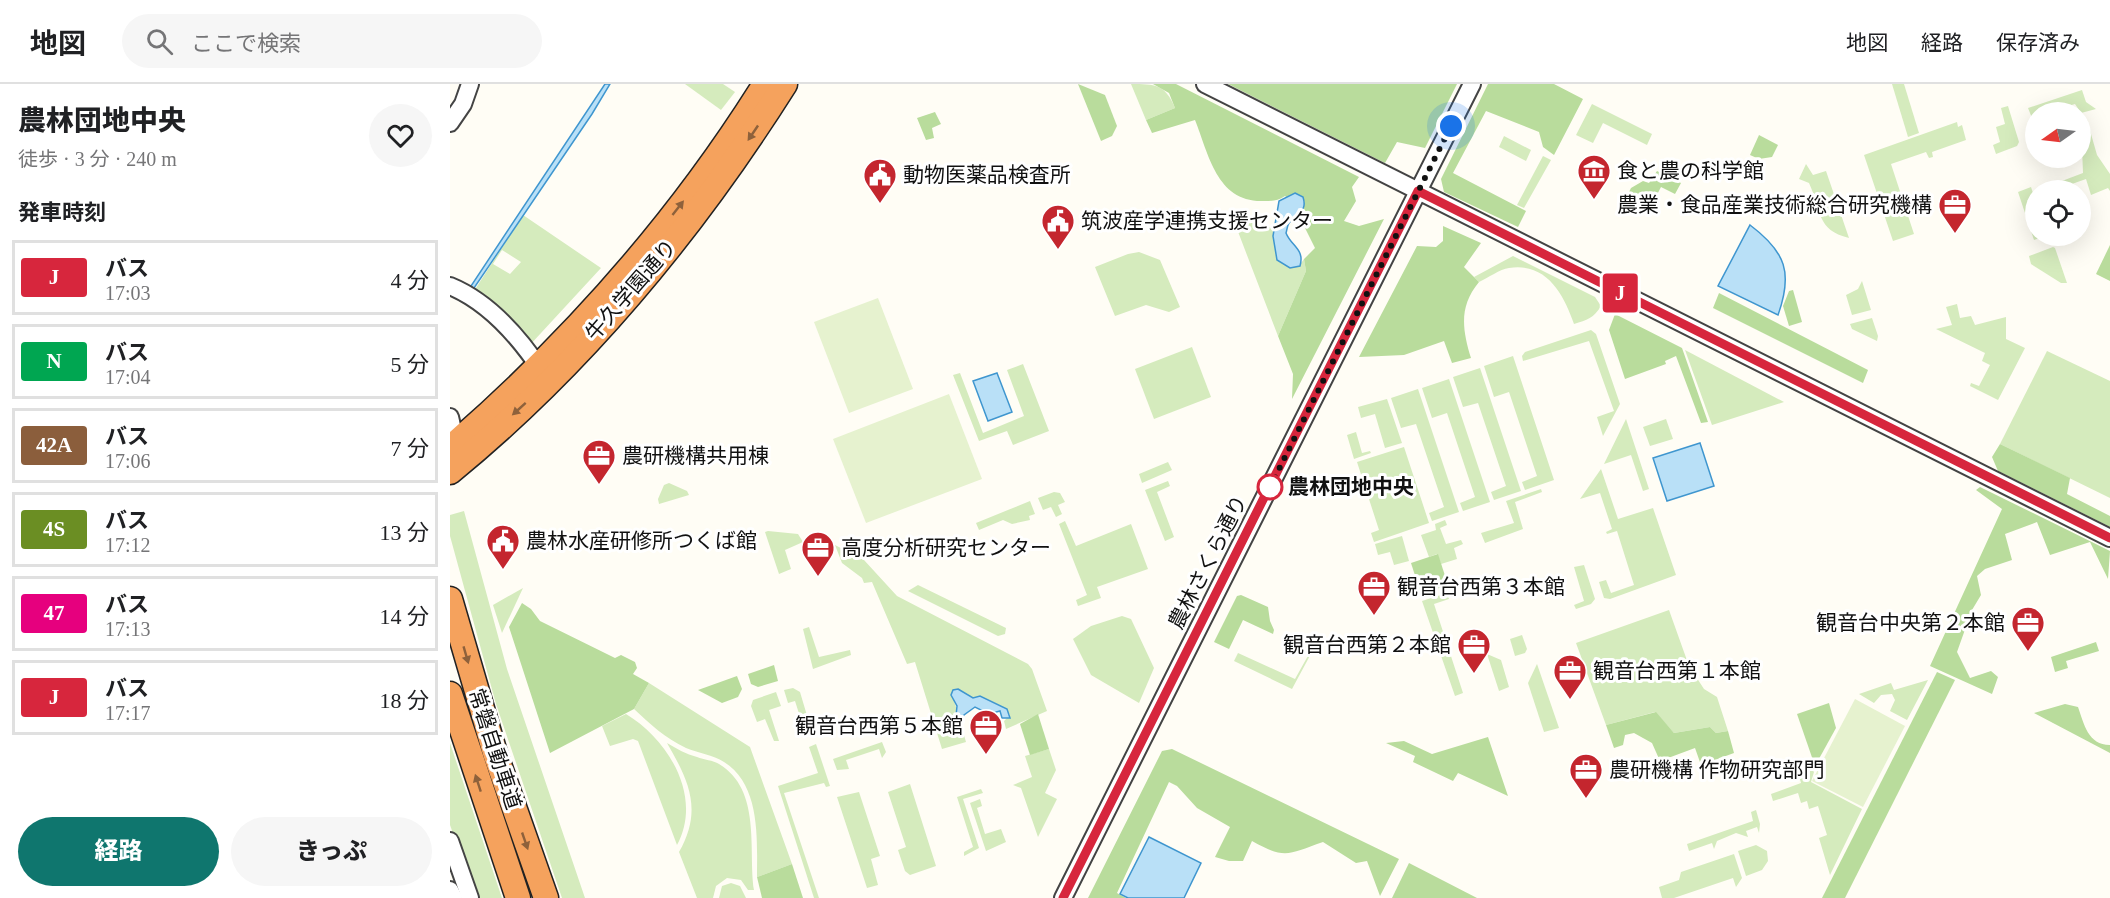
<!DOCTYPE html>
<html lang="ja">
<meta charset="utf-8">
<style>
:root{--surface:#fff;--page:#f6f6f6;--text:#202124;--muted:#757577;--line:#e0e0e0;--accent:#0f766e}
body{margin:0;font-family:"Times New Roman","Noto Sans JP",serif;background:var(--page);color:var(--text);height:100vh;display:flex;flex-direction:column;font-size:22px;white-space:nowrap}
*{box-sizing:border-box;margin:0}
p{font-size:20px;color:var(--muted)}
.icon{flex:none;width:33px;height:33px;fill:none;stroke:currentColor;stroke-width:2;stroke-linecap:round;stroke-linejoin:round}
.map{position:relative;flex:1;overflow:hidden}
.sheet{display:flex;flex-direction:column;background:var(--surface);width:450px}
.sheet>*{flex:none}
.badge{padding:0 12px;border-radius:4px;font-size:21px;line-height:39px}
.needle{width:39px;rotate:256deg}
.buttons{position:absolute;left:1575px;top:18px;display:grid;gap:12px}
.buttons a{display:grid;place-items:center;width:66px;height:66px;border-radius:50%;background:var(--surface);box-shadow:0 6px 24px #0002;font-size:30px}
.you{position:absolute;width:30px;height:30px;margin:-15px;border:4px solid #fff;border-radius:50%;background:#1a73e8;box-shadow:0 0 0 9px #1a73e833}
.map>.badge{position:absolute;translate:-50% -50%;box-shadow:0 0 0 3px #fff}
h2{padding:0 18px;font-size:22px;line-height:54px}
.round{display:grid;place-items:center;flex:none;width:63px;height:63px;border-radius:32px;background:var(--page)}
.overview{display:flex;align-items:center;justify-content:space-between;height:102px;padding:0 18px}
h1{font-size:28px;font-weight:800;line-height:45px}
.button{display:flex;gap:12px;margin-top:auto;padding:12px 18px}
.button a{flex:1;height:69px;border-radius:36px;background:var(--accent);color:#fff;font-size:24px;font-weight:800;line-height:69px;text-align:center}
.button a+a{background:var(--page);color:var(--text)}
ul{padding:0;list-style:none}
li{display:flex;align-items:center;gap:18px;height:75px;margin:0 12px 9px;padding:0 6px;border:3px solid var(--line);border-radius:0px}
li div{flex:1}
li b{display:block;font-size:22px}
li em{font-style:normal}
li .badge{min-width:66px;font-weight:700;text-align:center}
header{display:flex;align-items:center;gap:36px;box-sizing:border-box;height:84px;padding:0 30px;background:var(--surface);border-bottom:2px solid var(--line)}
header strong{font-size:28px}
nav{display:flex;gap:33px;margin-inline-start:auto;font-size:21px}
.search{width:420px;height:54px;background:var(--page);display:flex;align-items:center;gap:15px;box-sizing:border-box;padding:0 21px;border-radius:33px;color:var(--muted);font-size:22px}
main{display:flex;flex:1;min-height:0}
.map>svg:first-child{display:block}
</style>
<header>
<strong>地図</strong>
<div class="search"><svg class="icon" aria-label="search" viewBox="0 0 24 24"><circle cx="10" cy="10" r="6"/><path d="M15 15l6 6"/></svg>ここで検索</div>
<nav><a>地図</a><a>経路</a><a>保存済み</a></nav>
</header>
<main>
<section class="sheet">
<div class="overview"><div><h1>農林団地中央</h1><p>徒歩 · 3 分 · 240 m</p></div><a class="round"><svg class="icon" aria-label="heart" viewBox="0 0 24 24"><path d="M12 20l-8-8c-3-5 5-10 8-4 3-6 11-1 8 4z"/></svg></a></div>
<h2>発車時刻</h2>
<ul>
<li><span class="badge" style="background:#d7263d;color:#fff">J</span><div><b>バス</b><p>17:03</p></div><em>4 分</em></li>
<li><span class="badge" style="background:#00a651;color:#fff">N</span><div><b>バス</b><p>17:04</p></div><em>5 分</em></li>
<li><span class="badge" style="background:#8b5e3c;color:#fff">42A</span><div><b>バス</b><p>17:06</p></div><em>7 分</em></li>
<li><span class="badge" style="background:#6b8e23;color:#fff">4S</span><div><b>バス</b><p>17:12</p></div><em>13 分</em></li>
<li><span class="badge" style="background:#e6007e;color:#fff">47</span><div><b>バス</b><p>17:13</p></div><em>14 分</em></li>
<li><span class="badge" style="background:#d7263d;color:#fff">J</span><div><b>バス</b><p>17:17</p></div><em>18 分</em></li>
</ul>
<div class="button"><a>経路</a><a>きっぷ</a></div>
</section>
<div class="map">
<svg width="1660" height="814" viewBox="0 0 1660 814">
<rect width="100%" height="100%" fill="#fffdf5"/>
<g fill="#d5ebbd" fill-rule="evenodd">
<polygon points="235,0 273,0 285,8 271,26"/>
<path d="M 681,0 C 705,0 715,0 725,24 L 696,36 Z"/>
<polygon points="1442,0 1454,0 1469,49 1458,53"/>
<polygon points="1632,6 1636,18 1646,25 1631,29 1625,20 1598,28 1586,28 1585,32 1582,34 1578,24"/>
<polygon points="1142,20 1202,50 1197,61 1153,39 1143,59 1126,51"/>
<polygon points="1558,22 1569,58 1567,62 1546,70 1543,61 1550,58 1546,43 1555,40 1551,24"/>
<polygon points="1637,36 1647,71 1660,90 1660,107 1658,104 1641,111 1636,95 1605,106 1604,100 1633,89 1631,38"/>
<polygon points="1507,38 1508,43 1512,41 1516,56 1482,68 1483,73 1479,74 1476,68 1441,80 1464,150 1443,157 1414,71"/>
<polygon points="1054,52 1081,66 1076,77 1049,63"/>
<polygon points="1093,72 1101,76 1074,124 1067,121"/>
<path d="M 1356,80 L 1363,91 L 1376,87 L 1399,154 C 1366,146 1372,127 1359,99 L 1349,95 Z"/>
<polygon points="1581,103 1585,115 1586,152 1595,152 1584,156 1568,108"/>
<path d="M 73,131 L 151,184 L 79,262 L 24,207 ZM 52,166 L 71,178 L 60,190 L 43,180 Z"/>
<polygon points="782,132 824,144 823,152 840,184 849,182 854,175 856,187 828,252"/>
<polygon points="1603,163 1605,164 1617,199 1611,199 1581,180 1579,172"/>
<polygon points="689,168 710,176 730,223 719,228 696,221 665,232 645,183 678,170"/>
<path d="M 1063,172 L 1145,213 L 1151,222 C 1144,234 1137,236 1124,240 C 1114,211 1097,178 1059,184 C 1050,185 1038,194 1029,198 L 1024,193 Z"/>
<polygon points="1412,197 1421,226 1402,231 1396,211 1408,205"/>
<polygon points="1507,220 1510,234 1521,232 1525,241 1556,233 1556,255 1575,264 1548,316 1520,302 1521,299 1529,302 1540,281 1532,277 1535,269 1486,245 1502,241 1496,223"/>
<polygon points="1422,234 1428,252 1427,257 1402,245 1400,240"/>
<polygon points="1141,246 1146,250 1170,320 1153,352 1147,333 1164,327 1139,257 1073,277 1072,272 1075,268"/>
<polygon points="742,263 761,313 704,335 685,285"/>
<polygon points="1235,266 1334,318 1262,341"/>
<polygon points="1597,267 1660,297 1660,414 1550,360"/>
<polygon points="1063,272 1104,396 1075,406 1072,398 1087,392 1059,308 1044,313 1034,282"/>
<polygon points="573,280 599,347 563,361 557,347 529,357 503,291 510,289 533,349 574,332 557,286"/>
<polygon points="1030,284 1071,407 1044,416 1041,408 1056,402 1028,319 1013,323 1003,293"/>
<polygon points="999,295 1040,418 1013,427 1010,419 1025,413 997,329 982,334 972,304"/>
<polygon points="968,305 1009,428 982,437 979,429 994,423 966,340 951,344 941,314"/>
<polygon points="937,315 952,359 935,364 925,330 911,334 908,323"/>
<polygon points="1176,335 1199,405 1193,407 1181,371 1154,380"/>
<polygon points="1216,335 1223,355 1200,362 1193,343"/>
<polygon points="906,348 912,369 920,367 921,369 904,375 897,351"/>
<polygon points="954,363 979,439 924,458 921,449 929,446 907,378"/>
<polygon points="718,378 722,386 692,399 689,390"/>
<polygon points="1151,385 1168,435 1203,424 1226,491 1160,515 1154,514 1149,498 1156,496 1161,509 1184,501 1167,447 1157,450 1156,448 1162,445 1150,409 1130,415"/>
<polygon points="718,397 720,402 707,408 724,453 715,457 695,406"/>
<polygon points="219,399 237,407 239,411 209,420 208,415 214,401"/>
<polygon points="1091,405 1092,408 1065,418 1073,445 1035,459 1031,449 1064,439 1056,417"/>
<polygon points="604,408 610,409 615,418 608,421 612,430 606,433 601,423 593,426 588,414"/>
<polygon points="580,417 585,430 579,432 580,436 562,440 553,436 529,446 526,439"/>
<polygon points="14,427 57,585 135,814 112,814 46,620 0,452 0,431"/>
<polygon points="995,436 997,441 990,444 996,460 1011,456 1013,460 1004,464 1007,475 991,480 987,470 979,473 971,451 986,446 985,440"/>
<polygon points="615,437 626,462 681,440 698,485 647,503 651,514 628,522 626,516 637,511 609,440"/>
<polygon points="318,447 348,450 353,458 335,466 341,485 329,490 315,448"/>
<polygon points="952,452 959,477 944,481 940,468 928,471 925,460"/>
<path d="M 385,461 L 414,476 L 447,512 L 578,580 L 582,585 L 597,627 L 556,645 L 554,637 L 560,631 C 544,612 526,613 504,617 L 508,629 L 505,640 L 511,641 L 516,658 L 492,665 L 465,578 L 457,580 L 422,498 L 414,499 L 412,494 L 392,479 Z"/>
<polygon points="1134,481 1145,515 1141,520 1126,525 1124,521 1134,517 1124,483"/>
<polygon points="468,501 556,544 555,550 548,552 458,507"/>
<polygon points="73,504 52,549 43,521"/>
<polygon points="997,509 999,515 984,520 1013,609 1005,612 972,517"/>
<polygon points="1219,526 1239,582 1254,605 1267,613 1278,647 1266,649 1260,643 1224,649 1205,628 1156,641 1126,559"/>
<polygon points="672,532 681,535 704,584 689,619 641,591 623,555 641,542"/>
<polygon points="359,543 369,573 400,566 401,571 363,585 353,545"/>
<polygon points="1072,551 1077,565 1075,569 1065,572 1060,555"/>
<polygon points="841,555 863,566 842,605 784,577 788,569 845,595 859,570 839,559"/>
<polygon points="1037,570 1051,576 1059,603 1049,607"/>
<polygon points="1087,580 1109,644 1094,648 1078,599"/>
<polygon points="1478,596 1457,636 1440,627 1445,616 1442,610 1431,611 1424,619 1409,610 1441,599 1444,606"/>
<path d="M 199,599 L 300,663 L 342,780 L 307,793 C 307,756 311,701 274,678 C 263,671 248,669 236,664 C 215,654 200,640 184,625 Z"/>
<polygon points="343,604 350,608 361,645 357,650 348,653 347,648 354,645 345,617 338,619 334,606"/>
<polygon points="326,608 331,622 319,626 329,657 324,657 315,635 307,638 301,622 303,616"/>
<path d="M 176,630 C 219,656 253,713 227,761 L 188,657 L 183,655 L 160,662 L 152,642 Z"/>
<polygon points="432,658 436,668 432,674 429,665 396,676 399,685 387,686 383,675"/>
<polygon points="0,659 52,814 26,814 0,741"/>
<path d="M 217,659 C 227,665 236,670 247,673 C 254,676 263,676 269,680 C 312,706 298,766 304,806 L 298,806 L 291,796 L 277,794 L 266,802 L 263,814 L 247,814 L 229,768 C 253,726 239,697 217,659 Z"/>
<polygon points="366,660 380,702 376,703 374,699 334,709 369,814 364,814 328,702 368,689 359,663"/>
<polygon points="599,665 606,686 595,709 607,715 588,753 571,704 563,701 582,693 575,672"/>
<polygon points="1358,681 1364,688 1361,698 1412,725 1380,791 1369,754 1377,751 1368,722 1359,725 1357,717 1351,719 1348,709 1323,717 1321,710 1351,699 1347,684"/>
<polygon points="460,700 486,782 460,791 455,787 448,766 456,763 438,708"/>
<polygon points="531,705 533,709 513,715 529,764 514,772 514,768 523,763 507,713"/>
<polygon points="409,708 430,772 421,775 428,801 417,804 387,713"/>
<polygon points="530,715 532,722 527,724 535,750 551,745 556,758 536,767 520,719"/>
<polygon points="1306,726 1310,740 1309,749 1307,743 1296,747 1298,753 1286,749 1267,757 1264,765 1262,759 1239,767 1237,760 1303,737 1301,728"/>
<polygon points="1306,761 1317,767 1318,777 1312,786 1296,792 1288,767"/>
<polygon points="1284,770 1292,794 1286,803 1283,794 1224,814 1212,814 1209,803 1229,796 1231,788"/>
<polygon points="281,799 290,802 296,814 269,814 272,802"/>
</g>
<g fill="#b9dc9c">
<polygon points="628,0 655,11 667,42 662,52 651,57"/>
<path d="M 703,0 L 726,0 L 909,93 L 902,103 L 906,117 L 894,137 L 909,142 L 934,135 L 842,315 L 843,290 L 828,252 L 856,187 L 854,175 L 865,164 L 849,132 L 853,127 L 835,112 C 828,117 822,117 814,117 C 767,119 759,71 745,36 L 702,49 L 696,36 L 725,24 L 719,9 Z"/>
<polygon points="778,0 1007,0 975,64 947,58 935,79"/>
<polygon points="1038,0 1104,0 1133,15 1104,71 1093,63 1089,48 1036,27 1003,89 1076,127 1068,143 994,108 991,95"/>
<polygon points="485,28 491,40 482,44 484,54 476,56 467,34"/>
<polygon points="1309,51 1328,61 1322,73 1309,75 1300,71"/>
<polygon points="1207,87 1231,99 1225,110 1211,103 1199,126 1176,114 1181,104 1193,97 1199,99"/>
<path d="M 993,142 L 1031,159 L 1014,183 L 1029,198 C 1009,222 1012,245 1021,274 L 1002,279 L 994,257 L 954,271 L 909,273 L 967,162 L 986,163 L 993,157 Z"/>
<polygon points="1660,161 1660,197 1646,190"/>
<polygon points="1343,206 1352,238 1339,242 1333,222 1339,207"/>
<polygon points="1269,209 1418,286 1413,299 1263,224"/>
<polygon points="1165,230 1232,264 1258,338 1251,339 1226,272 1215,277 1216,280 1175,295 1159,246"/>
<polygon points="1550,360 1620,394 1617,410 1660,432 1660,443 1548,387 1542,373"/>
<polygon points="1530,403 1660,467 1658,495 1640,458 1600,471 1587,438 1555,450 1562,476 1535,485 1527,492 1531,511 1522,526 1507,568 1520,594 1541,587 1548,593 1542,610 1480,582 1552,425 1526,406"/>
<polygon points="988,470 998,501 971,510 961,479"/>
<polygon points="791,511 818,523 820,537 824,546 823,550 793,536 779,565 764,558 787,512"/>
<polygon points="72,519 81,525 90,537 165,574 171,571 185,578 187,584 183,590 199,599 184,625 100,669 59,543"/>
<polygon points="1646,558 1649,567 1616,577 1618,584 1605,588 1601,573"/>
<polygon points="324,581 328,597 308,603 301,600 298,590"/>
<polygon points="1487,588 1505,596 1395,814 1372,814"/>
<polygon points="287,592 292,605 288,613 272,619 248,606"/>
<polygon points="1379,619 1386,644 1365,682 1347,630"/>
<path d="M 1615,620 L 1628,623 C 1634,640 1638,661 1660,661 L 1660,669 L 1584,629 Z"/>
<polygon points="1206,628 1224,649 1260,643 1266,649 1278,647 1284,669 1251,681 1245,664 1210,677 1202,659 1184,649 1175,651 1173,661 1164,664 1156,641"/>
<polygon points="588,630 599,665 580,671 570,640"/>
<polygon points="1038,653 1058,712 1008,689 1003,697 963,678 965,672 936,659 954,657 982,670"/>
<path d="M 722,665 L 949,775 L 930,812 L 917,777 L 906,779 L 873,758 C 838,770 836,776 802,757 L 793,777 L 779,777 L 765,773 L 780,743 L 747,724 L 727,702 L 719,698 L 667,809 L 676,814 L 638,814 L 712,667 Z"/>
<polygon points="959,779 1027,814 942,814"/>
<polygon points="342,780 353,814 312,814 307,793"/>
</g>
<g fill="#e6f2cf">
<polygon points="428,214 463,305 399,329 364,238"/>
<polygon points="499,310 532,395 416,439 383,355"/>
<polygon points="1405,615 1455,642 1413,723 1362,697"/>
</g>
<g fill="#b9e0f7" stroke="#3f96cf" stroke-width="1.5">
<polygon points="155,0 160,0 142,30 22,207 19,205"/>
<path d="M 845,109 L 853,113 C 858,129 846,128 839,139 C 837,142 837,146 836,149 C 841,162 855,165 850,182 L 840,184 L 827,176 L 823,152 L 829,117 Z"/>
<path d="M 1300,141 C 1336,168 1343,189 1328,231 L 1268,202 Z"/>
<polygon points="547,289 562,328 538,337 523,297"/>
<polygon points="1250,359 1264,402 1217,417 1203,374"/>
<polygon points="508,605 523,614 530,612 557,625 560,634 552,634 550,627 539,630 525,623 514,631 509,642 505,642 507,622 501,611 503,606"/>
<polygon points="699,753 751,779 734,814 678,814 670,810"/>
</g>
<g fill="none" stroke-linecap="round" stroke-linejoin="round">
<defs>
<g id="minor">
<polyline points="755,0 1660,454"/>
<polyline points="0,39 13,20 20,0"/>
<path d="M 0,202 C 39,218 70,254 93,289"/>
<polyline points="0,333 6,359"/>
<polyline points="0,757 20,814"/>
<polyline points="0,806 4,814"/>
<polyline points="613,814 1022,0"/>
</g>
<g id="highway">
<path d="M 0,364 C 121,259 230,136 315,0"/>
<path d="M 0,388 C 132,280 244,144 335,0"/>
<polyline points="0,515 45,669 96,814"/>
<polyline points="0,610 68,814"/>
</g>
</defs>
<use href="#minor" stroke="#444" stroke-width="20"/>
<use href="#highway" stroke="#222" stroke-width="27"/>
<use href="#minor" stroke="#fff" stroke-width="16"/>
<use href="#highway" stroke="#f5a25d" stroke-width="24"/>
</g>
<defs><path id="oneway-solid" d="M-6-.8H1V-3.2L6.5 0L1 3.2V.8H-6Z" transform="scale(1.5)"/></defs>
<g fill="#8e613b">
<use href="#oneway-solid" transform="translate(303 49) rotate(124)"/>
<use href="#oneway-solid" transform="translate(228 124) rotate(-52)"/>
<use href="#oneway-solid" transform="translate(69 325) rotate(138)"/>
<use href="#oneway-solid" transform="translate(16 571) rotate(74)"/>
<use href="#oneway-solid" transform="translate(28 699) rotate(-108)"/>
<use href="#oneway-solid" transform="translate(75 757) rotate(71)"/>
</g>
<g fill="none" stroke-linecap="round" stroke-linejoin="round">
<defs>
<polyline id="line" points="613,814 968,107 1660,454"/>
</defs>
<use href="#line" stroke="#fff" stroke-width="14"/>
<use href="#line" stroke="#d7263d" stroke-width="9"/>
<polyline stroke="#111" stroke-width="6" stroke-dasharray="0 10.8" points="820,403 1001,42"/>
</g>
<defs>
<symbol id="museum-pin" viewBox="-11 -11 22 30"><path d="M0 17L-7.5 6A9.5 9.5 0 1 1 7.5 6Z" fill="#c4262e" stroke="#fff"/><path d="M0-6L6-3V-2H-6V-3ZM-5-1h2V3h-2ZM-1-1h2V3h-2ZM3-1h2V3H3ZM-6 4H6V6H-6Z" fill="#fff"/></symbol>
<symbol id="civic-pin" viewBox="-11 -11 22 30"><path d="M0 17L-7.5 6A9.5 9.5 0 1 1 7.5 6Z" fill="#c4262e" stroke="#fff"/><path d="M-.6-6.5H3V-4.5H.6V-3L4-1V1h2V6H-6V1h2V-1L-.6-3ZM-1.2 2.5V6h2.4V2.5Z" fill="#fff"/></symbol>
<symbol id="office-pin" viewBox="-11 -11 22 30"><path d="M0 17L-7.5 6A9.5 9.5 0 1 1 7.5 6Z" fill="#c4262e" stroke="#fff"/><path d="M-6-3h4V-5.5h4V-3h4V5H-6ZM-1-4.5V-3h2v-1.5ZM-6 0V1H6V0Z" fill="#fff"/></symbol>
</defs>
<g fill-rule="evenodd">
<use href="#museum-pin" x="1125" y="68" width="38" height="52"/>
<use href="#civic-pin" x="411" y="72" width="38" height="52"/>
<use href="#office-pin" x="1486" y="102" width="38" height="52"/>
<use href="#civic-pin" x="589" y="118" width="38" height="52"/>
<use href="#office-pin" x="130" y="353" width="38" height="52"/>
<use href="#civic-pin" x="34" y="438" width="38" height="52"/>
<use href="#office-pin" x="349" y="445" width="38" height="52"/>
<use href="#office-pin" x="905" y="484" width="38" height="52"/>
<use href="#office-pin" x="1559" y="520" width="38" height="52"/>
<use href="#office-pin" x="1005" y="542" width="38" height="52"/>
<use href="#office-pin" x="1101" y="568" width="38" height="52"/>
<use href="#office-pin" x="517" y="623" width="38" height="52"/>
<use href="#office-pin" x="1117" y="667" width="38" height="52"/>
</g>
<circle fill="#fff" stroke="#d7263d" stroke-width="3" cx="820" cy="403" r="12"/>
<g text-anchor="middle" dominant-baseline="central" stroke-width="6" stroke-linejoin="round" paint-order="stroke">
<g font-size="21" fill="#111" stroke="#fff" text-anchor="start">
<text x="1167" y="87">食と農の科学館</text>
<text x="453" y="91">動物医薬品検査所</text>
<text x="1482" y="121" text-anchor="end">農業・食品産業技術総合研究機構</text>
<text x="631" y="137">筑波産学連携支援センター</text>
<text x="172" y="372">農研機構共用棟</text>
<text x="76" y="457">農林水産研修所つくば館</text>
<text x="391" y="464">高度分析研究センター</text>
<text x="947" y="503">観音台西第３本館</text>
<text x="1555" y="539" text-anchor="end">観音台中央第２本館</text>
<text x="1001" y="561" text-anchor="end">観音台西第２本館</text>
<text x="1143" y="587">観音台西第１本館</text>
<text x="513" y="642" text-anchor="end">観音台西第５本館</text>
<text x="1159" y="686">農研機構 作物研究部門</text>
</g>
<g font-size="21" fill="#111" stroke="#fff">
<text transform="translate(181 206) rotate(-49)">牛久学園通り</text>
<text transform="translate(758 478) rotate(-63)">農林さくら通り</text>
<text transform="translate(45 665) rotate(72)">常磐自動車道</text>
</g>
<g font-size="21" font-weight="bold" fill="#111" stroke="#fff" text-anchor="start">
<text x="838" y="403">農林団地中央</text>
</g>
</g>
</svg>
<div class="buttons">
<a><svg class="needle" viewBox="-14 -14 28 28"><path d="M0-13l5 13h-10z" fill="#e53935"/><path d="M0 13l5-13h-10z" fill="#757577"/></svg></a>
<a><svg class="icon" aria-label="locate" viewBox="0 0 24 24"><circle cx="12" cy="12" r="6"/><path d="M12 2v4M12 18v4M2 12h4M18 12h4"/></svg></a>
</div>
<div class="you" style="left:1001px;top:42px"></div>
<b class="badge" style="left:1170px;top:209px;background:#d7263d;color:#fff">J</b>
</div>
</main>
